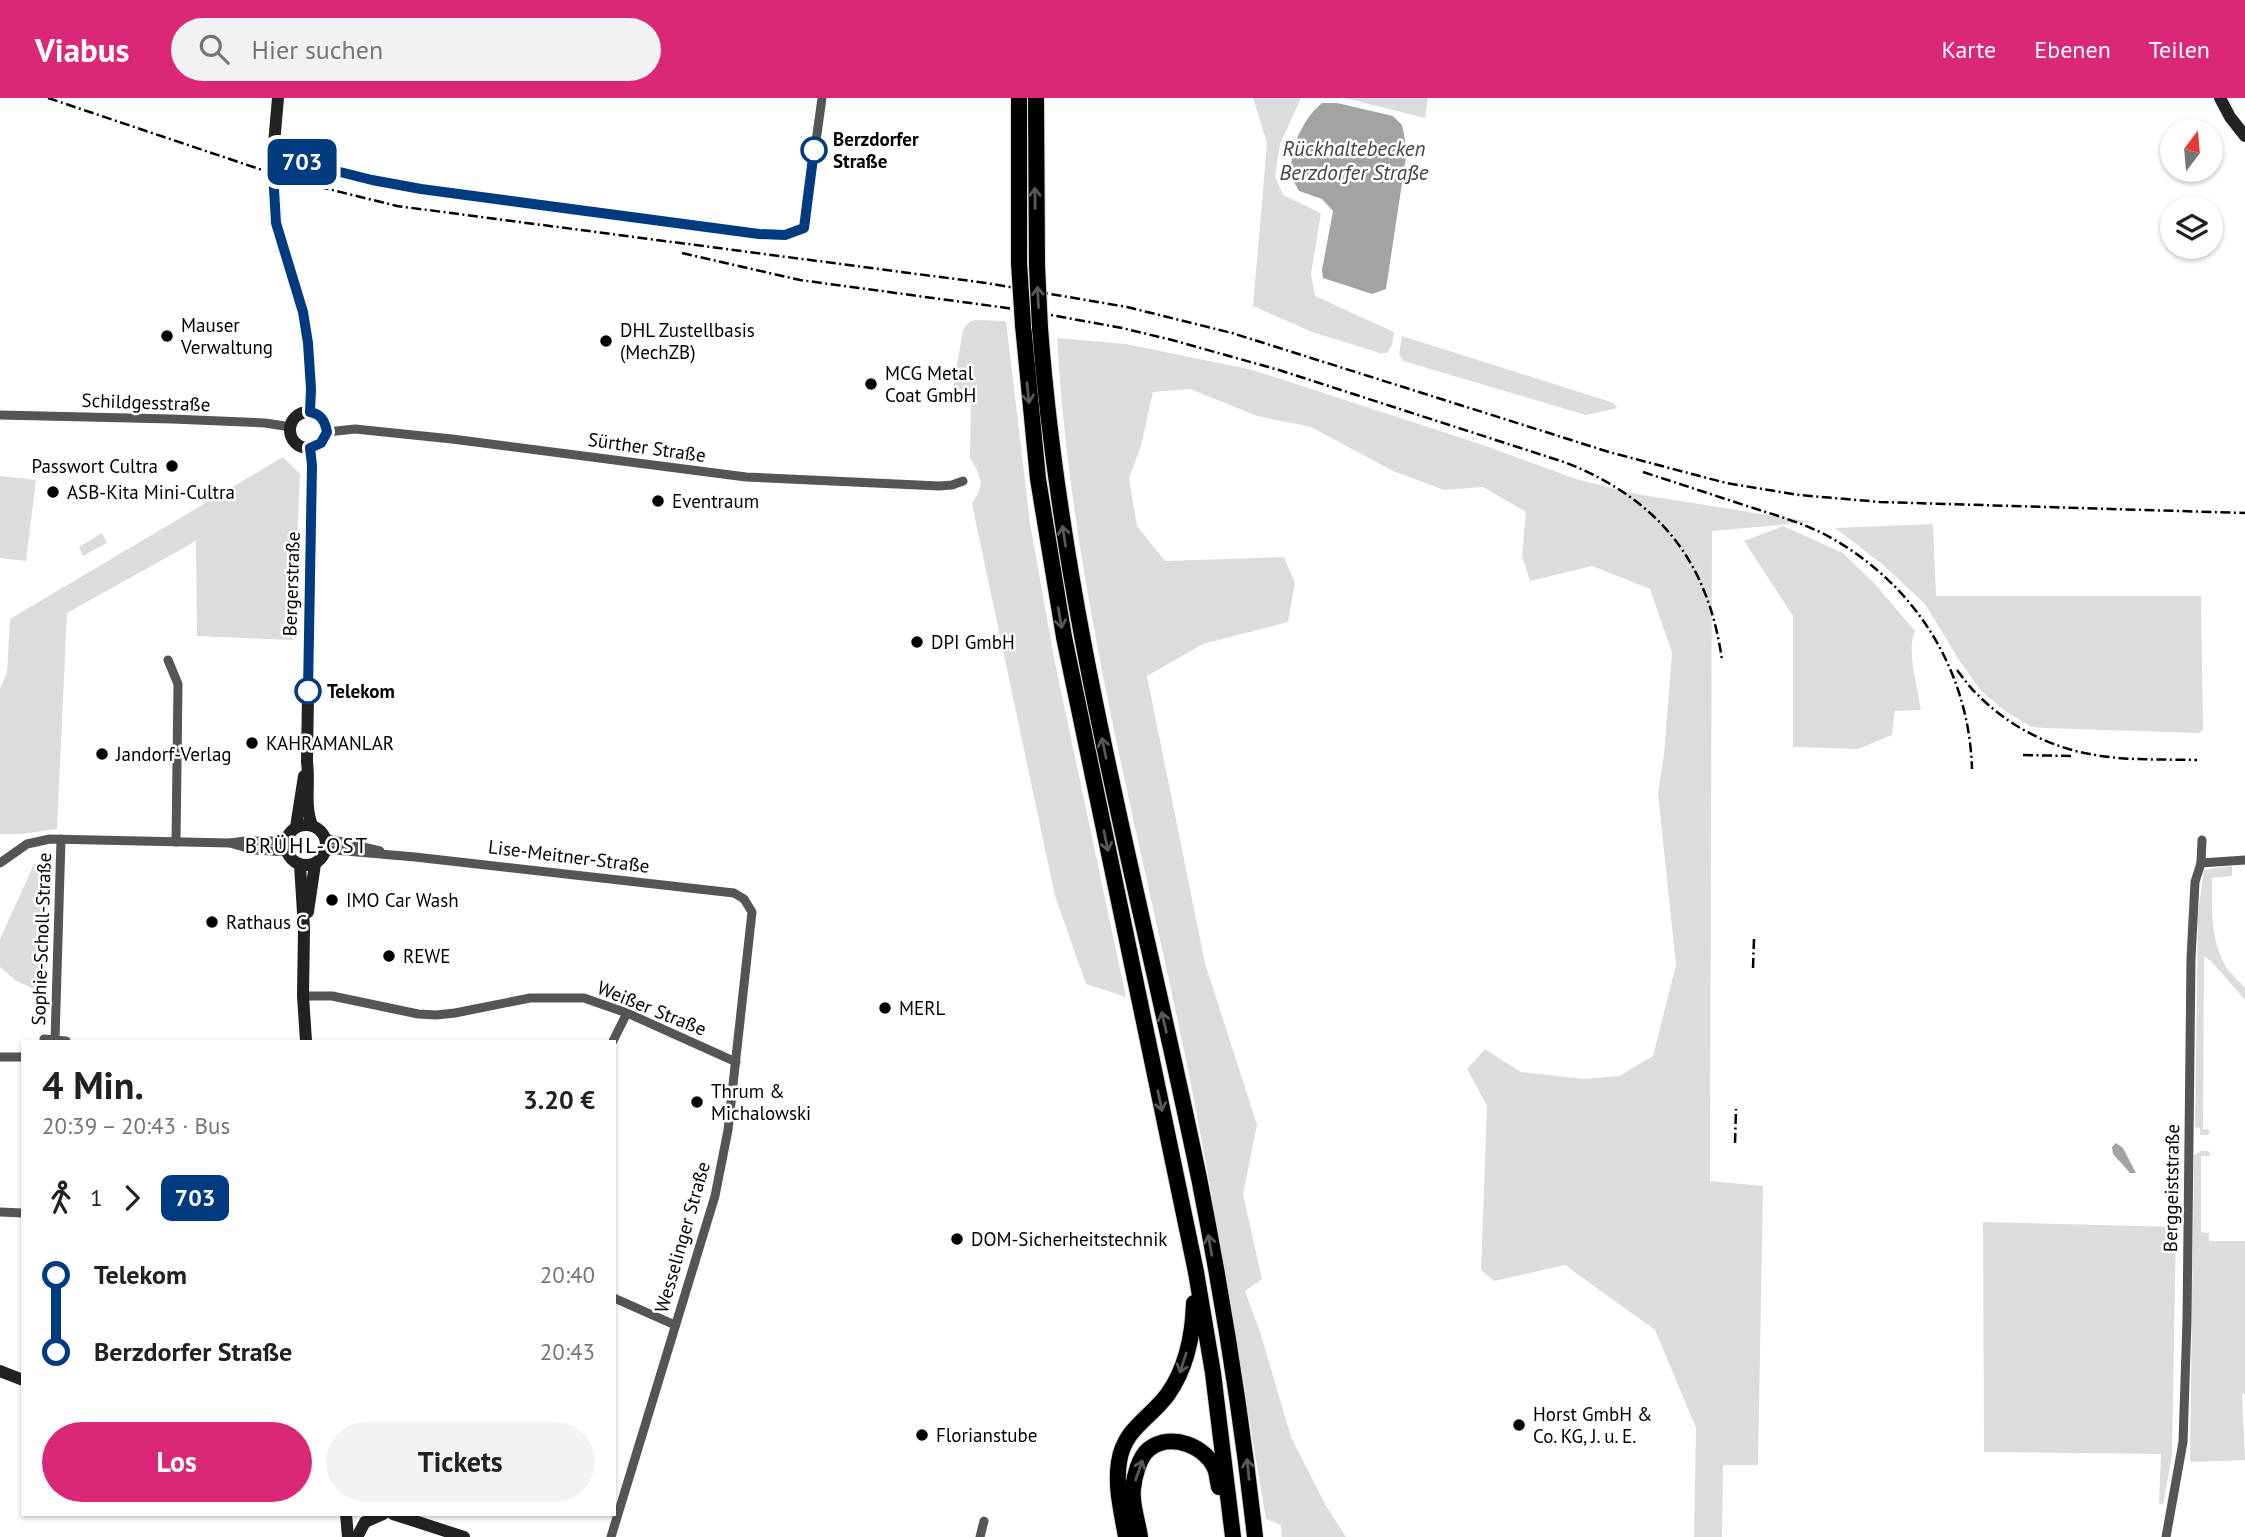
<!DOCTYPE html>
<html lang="de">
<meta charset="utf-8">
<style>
:root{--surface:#fff;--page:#f2f2f2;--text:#202124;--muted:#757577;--accent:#db2777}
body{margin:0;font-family:"PT Sans",sans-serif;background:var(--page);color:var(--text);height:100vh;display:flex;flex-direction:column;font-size:26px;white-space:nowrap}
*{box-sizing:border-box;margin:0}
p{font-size:23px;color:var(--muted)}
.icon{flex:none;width:38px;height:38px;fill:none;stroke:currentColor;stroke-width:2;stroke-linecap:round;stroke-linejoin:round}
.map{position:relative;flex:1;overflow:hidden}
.sheet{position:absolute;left:21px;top:942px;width:595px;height:476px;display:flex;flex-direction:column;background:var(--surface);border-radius:0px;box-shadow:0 2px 5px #0004}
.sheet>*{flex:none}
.badge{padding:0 14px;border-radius:10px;font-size:24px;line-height:46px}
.needle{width:46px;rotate:16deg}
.buttons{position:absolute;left:2160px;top:21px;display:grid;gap:14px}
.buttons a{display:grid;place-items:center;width:63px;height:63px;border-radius:50%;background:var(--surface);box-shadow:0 2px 5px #0004;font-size:35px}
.map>.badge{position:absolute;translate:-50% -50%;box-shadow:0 0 0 4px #fff}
.legs{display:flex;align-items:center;gap:10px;height:77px;padding:0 21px;font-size:23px}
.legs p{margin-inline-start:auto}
.head{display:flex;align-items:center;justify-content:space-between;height:119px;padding:0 21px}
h1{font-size:38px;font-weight:800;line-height:52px}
.cta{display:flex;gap:14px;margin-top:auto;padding:14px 21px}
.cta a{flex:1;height:80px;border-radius:42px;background:var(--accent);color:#fff;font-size:28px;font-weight:800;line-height:80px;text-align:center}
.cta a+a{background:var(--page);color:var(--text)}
ul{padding:0 21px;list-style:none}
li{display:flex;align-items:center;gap:24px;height:77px;font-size:26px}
li i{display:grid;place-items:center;width:10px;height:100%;margin:0 9px;background:currentColor}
li i::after{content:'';width:18px;height:18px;margin:-9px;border:5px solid;border-radius:50%;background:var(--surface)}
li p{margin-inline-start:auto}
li:first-child i{background:linear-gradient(#0000 50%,currentColor 0)}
li:last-child i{background:linear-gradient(currentColor 50%,#0000 0)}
header{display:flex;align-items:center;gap:42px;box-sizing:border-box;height:98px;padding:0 35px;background:var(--accent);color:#fff}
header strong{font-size:33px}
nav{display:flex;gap:38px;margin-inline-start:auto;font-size:24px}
.search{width:490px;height:63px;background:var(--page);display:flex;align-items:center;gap:18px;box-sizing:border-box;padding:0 24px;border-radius:38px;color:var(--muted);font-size:26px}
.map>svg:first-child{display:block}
</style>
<header>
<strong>Viabus</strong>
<div class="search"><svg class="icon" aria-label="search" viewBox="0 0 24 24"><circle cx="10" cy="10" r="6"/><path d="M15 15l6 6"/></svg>Hier suchen</div>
<nav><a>Karte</a><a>Ebenen</a><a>Teilen</a></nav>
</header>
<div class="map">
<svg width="2245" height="1439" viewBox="0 0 2245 1439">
<rect width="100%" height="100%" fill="#fff"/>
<g fill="#dcdcdc">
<polygon points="1253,0 1301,0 1280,46 1275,78 1283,97 1321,115 1311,176 1315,198 1394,234 1392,247 1387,255 1380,255 1312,234 1253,208 1267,45"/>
<polygon points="1345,0 1428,0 1425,20"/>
<polygon points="977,222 1006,223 1030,425 1055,565 1126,899 1086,886 1055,798 972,406 979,393 981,384 977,372 970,360 971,301 951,300 963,232 970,223"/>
<polygon points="1402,238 1614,305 1617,310 1586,317 1403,263 1399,256"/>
<path d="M 1057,240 L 1126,246 L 1253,272 L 1483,347 L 1576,381 L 1636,396 L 1812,424 L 1712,433 L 1710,1083 L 1763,1088 L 1758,1367 L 1723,1367 L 1722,1439 L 1694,1439 L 1696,1330 L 1655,1232 L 1565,1167 L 1494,1183 L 1481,1172 L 1487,1008 L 1467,971 L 1485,951 L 1521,974 L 1584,981 L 1619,978 L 1653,958 L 1676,867 L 1658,696 L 1664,656 L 1672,555 L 1650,491 L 1592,468 L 1530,483 L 1522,458 L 1526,414 L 1483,389 L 1444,392 L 1393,373 L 1311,329 L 1257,318 L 1190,291 L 1153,294 L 1141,348 L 1129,380 L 1137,428 L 1165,463 L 1284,459 L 1295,485 L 1288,524 L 1203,546 L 1147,578 L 1205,865 L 1257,1027 L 1243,1096 L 1262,1181 L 1245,1193 L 1261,1237 L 1291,1339 L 1325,1406 L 1346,1439 L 1282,1439 L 1281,1427 L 1266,1421 C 1237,1251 1212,1079 1175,910 C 1127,688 1070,467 1057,240 Z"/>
<polygon points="283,359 300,376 293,542 197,538 196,443 67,515 57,731 22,736 0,736 0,590 7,575 10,521"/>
<polygon points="0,378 36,382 26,463 0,460"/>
<polygon points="1933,426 1936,498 2201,498 2203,632 2198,635 2044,630 2031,629 2004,612 1981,593 1959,562 1925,506 1882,466 1835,430"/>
<path d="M 1783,428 L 1843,455 L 1874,485 L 1915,533 C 1906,552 1918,591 1921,612 L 1895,613 L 1892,637 L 1858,651 L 1793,649 L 1793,518 L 1744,443 Z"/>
<polygon points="102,435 107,445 83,458 79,449"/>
<polygon points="34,766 50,767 43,895 16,883 0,869 0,841"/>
<path d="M 2232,768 L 2232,778 L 2212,780 C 2212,810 2210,842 2226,869 C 2231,876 2239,883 2245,890 L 2245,902 L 2211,863 L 2204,859 L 2203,1031 L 2210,1032 L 2208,1037 L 2200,1037 L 2200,1030 L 2195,1029 L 2198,814 L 2204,772 Z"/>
<polygon points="2201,1053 2208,1053 2210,1055 2210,1058 2201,1058 2201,1134 2209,1135 2209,1143 2245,1143 2245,1296 2242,1296 2245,1362 2190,1364 2194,1057"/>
<polygon points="1983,1124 2176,1129 2172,1357 2163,1407 2159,1405 2161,1356 1984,1354"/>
</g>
<g fill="#a3a3a3">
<path d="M 1322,5 L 1337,5 L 1393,18 L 1402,27 L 1407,52 L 1386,191 L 1372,196 L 1323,180 L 1322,172 L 1333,113 L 1322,101 L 1299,93 C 1297,89 1293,83 1292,78 C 1288,53 1303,20 1322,5 Z"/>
<polygon points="2116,1045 2123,1050 2136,1075 2130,1075 2113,1056 2112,1049"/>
</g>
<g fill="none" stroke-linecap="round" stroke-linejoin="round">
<defs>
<g id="highway">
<polyline points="1019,0 1019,165"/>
<polyline points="1036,0 1037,168"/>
<polyline points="1023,227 1038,381 1064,539 1196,1174 1213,1275 1233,1439"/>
<path d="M 1040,230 C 1062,521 1142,801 1200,1085 C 1223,1202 1242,1321 1255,1439"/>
<path d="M 1126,1439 C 1122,1415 1115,1389 1119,1364 C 1124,1330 1150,1321 1168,1296 C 1187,1269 1193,1237 1194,1205"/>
<path d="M 1140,1439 C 1138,1424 1131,1406 1133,1391 C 1134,1379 1139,1359 1149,1351 C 1171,1334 1207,1348 1216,1373 C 1217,1378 1218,1384 1219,1389"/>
</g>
</defs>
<use href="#highway" stroke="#dbdbdb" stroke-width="18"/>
<g stroke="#555" stroke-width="9">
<polyline points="272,57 372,82 427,92 759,136 785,137 804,130 822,0"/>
<polyline points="0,317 172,321 265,325 291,329"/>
<polyline points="327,334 355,331 452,341 746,379 939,388 952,387 963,383"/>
<polyline points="168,562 178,586 176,744"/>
<polyline points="325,740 380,753"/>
<polyline points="61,741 55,942 66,943"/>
<polyline points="286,743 245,743 230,745 254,752 287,754"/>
<polyline points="326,754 334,752 415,759 734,795 744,801 752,814 728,1032 715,1098 611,1439"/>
<polyline points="0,765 27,746 50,741 230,745"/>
<polyline points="2201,765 2245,762"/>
<polyline points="303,898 332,898 418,916 436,917 455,915 530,900 584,900 627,915 736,964"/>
<polyline points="44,943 44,941 55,942"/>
<polyline points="613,943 627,915"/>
<polyline points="0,959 23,959"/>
<polyline points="0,1114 23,1115"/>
<polyline points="614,1200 675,1227"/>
<polyline points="980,1439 984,1423"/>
<polyline points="2166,1439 2183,1344 2187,1222 2191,860 2195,784 2201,765 2202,742"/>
</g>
<g stroke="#222" stroke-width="12">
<polyline points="278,0 272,69 276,125 306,229 310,258 310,314"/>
<polyline points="2220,0 2230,19 2245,38"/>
<circle cx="308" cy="332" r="18"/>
<path d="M 310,350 L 312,367 C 312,466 308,565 307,664 C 310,684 304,708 312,727"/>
<circle cx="306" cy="747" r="20"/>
<polyline points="296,729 304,678"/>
<polyline points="300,767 304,831 303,898 306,943"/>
<polyline points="308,814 315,766"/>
<polyline points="0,1273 23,1282"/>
<polyline points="346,1416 348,1439"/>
<polyline points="393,1416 464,1439"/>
<polyline points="357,1439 365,1424 383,1416"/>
</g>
<use href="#highway" stroke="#000" stroke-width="16"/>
<g stroke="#000" stroke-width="2.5" stroke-dasharray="10 3.5 2 3.5" stroke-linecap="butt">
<polyline points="48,0 292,82 397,108 986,185 1127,209 1232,235 1609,354 1726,385 1799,397 1880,404 2245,415"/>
<path d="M 682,155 L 800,182 L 1029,213 L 1122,230 L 1172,242 L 1279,272 L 1567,365 C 1659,402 1708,463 1722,562"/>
<path d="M 1643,374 C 1677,385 1710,396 1744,407 C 1771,416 1798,423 1824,436 C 1913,483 1969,570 1972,671"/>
<path d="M 1957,572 C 1964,581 1970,590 1978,597 C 2007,627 2049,649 2090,656 C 2125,663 2161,661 2197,662"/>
<polyline points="2023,657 2073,658"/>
<polyline points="1753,870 1754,841"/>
<polyline points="1735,1045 1736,1011"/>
</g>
<defs>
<g id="highway-bridge">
<polyline points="1019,165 1023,227"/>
<polyline points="1037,168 1040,230"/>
</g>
</defs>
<use href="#highway-bridge" stroke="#dbdbdb" stroke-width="18" stroke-linecap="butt"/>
<use href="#highway-bridge" stroke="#000" stroke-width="16"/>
</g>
<defs><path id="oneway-shaft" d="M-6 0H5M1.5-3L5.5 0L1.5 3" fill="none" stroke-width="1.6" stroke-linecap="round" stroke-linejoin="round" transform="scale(1.75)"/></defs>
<g stroke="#595959">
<use href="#oneway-shaft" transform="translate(1035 100) rotate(-91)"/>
<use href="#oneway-shaft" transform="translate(1038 199) rotate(-93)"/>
<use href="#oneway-shaft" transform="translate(1028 295) rotate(84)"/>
<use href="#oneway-shaft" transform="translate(1064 438) rotate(-99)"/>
<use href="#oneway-shaft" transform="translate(1060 520) rotate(80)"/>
<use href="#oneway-shaft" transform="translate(1104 650) rotate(-102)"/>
<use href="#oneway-shaft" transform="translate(1106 743) rotate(78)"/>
<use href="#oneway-shaft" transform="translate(1164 924) rotate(-103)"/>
<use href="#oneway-shaft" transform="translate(1160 1003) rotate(78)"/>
<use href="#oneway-shaft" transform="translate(1210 1147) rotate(-100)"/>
<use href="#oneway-shaft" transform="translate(1183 1265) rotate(108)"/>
<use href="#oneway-shaft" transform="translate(1248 1371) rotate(-96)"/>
<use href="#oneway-shaft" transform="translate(1139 1372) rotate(-71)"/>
</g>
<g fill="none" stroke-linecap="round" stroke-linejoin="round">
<defs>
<path id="line-1" d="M 308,593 L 312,367 L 310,350 L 321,345 L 327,334 C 325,323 321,316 310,314 L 311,291 L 308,245 L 303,214 L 276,125 L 272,57 L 372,82 L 421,91 L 759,136 L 785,137 L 804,130 L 814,52"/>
</defs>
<use href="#line-1" stroke="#fff" stroke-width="16"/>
<use href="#line-1" stroke="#003b80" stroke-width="10"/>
</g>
<g fill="#fff" stroke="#003b80" stroke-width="3.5">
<circle cx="814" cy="52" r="12"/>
<circle cx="308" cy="593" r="12"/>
</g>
<g fill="#000" stroke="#fff" stroke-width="2.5">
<circle cx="167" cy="238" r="7"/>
<circle cx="606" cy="243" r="7"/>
<circle cx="871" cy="286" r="7"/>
<circle cx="172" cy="368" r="7"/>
<circle cx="53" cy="394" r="7"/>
<circle cx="658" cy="403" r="7"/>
<circle cx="917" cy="544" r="7"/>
<circle cx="252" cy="645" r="7"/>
<circle cx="102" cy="656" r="7"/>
<circle cx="332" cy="802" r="7"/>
<circle cx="212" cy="824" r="7"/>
<circle cx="389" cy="858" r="7"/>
<circle cx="885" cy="910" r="7"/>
<circle cx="697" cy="1004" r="7"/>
<circle cx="957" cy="1141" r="7"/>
<circle cx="1519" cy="1327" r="7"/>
<circle cx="922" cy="1337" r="7"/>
</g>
<g text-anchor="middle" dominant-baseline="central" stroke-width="5" stroke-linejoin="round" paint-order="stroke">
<g font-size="19" font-weight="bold" fill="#000" stroke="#fff" text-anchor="start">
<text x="833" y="41">Berzdorfer<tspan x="833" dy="22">Straße</tspan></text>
<text x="327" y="593">Telekom</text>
</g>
<g font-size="19" fill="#000" stroke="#fff" text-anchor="start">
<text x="181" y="227">Mauser<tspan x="181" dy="22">Verwaltung</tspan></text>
<text x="620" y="232">DHL Zustellbasis<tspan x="620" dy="22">(MechZB)</tspan></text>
<text x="885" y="275">MCG Metal<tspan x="885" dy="22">Coat GmbH</tspan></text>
<text x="158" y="368" text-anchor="end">Passwort Cultra</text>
<text x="67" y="394">ASB-Kita Mini-Cultra</text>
<text x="672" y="403">Eventraum</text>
<text x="931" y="544">DPI GmbH</text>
<text x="266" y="645">KAHRAMANLAR</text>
<text x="116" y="656">Jandorf-Verlag</text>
<text x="346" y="802">IMO Car Wash</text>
<text x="226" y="824">Rathaus C</text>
<text x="403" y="858">REWE</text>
<text x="899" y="910">MERL</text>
<text x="711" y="993">Thrum &amp;<tspan x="711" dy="22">Michalowski</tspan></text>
<text x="971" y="1141">DOM-Sicherheitstechnik</text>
<text x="1533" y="1316">Horst GmbH &amp;<tspan x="1533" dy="22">Co. KG, J. u. E.</tspan></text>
<text x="936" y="1337">Florianstube</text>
</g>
<g font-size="19" fill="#000" stroke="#fff">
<text transform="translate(146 304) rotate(2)">Schildgesstraße</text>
<text transform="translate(647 349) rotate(8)">Sürther Straße</text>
<text transform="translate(291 486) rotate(-88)">Bergerstraße</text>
<text transform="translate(569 758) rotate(7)">Lise-Meitner-Straße</text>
<text transform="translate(41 841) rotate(-88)">Sophie-Scholl-Straße</text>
<text transform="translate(652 910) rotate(22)">Weißer Straße</text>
<text transform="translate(2171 1090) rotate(-89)">Berggeiststraße</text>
<text transform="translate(682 1139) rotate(-74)">Wesselinger Straße</text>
</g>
<g font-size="21" font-style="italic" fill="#444" stroke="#fff">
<text x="1354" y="50">Rückhaltebecken<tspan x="1354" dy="24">Berzdorfer Straße</tspan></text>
</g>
<g font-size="21" letter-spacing="2" fill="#000" stroke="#fff">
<text x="307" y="747">BRÜHL-OST</text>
</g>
</g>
</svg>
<div class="buttons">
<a><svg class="needle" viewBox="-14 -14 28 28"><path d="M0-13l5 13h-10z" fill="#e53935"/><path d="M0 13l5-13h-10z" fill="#757577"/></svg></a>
<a><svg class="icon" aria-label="layers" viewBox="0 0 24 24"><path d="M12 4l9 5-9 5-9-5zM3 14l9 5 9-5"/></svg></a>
</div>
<b class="badge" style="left:302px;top:64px;background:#003b80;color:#fff">703</b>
<section class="sheet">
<div class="head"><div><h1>4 Min.</h1><p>20:39 – 20:43 · Bus</p></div><b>3.20 €</b></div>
<div class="legs"><svg class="icon" aria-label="walk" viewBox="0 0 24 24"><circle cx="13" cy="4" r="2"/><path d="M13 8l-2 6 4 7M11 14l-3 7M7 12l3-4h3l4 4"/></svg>1<svg class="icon" aria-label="forward" viewBox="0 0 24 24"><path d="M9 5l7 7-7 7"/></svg><b class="badge" style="background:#003b80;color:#fff">703</b></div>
<ul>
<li><i style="color:#003b80"></i><b>Telekom</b><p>20:40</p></li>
<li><i style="color:#003b80"></i><b>Berzdorfer Straße</b><p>20:43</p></li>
</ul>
<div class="cta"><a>Los</a><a>Tickets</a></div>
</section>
</div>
